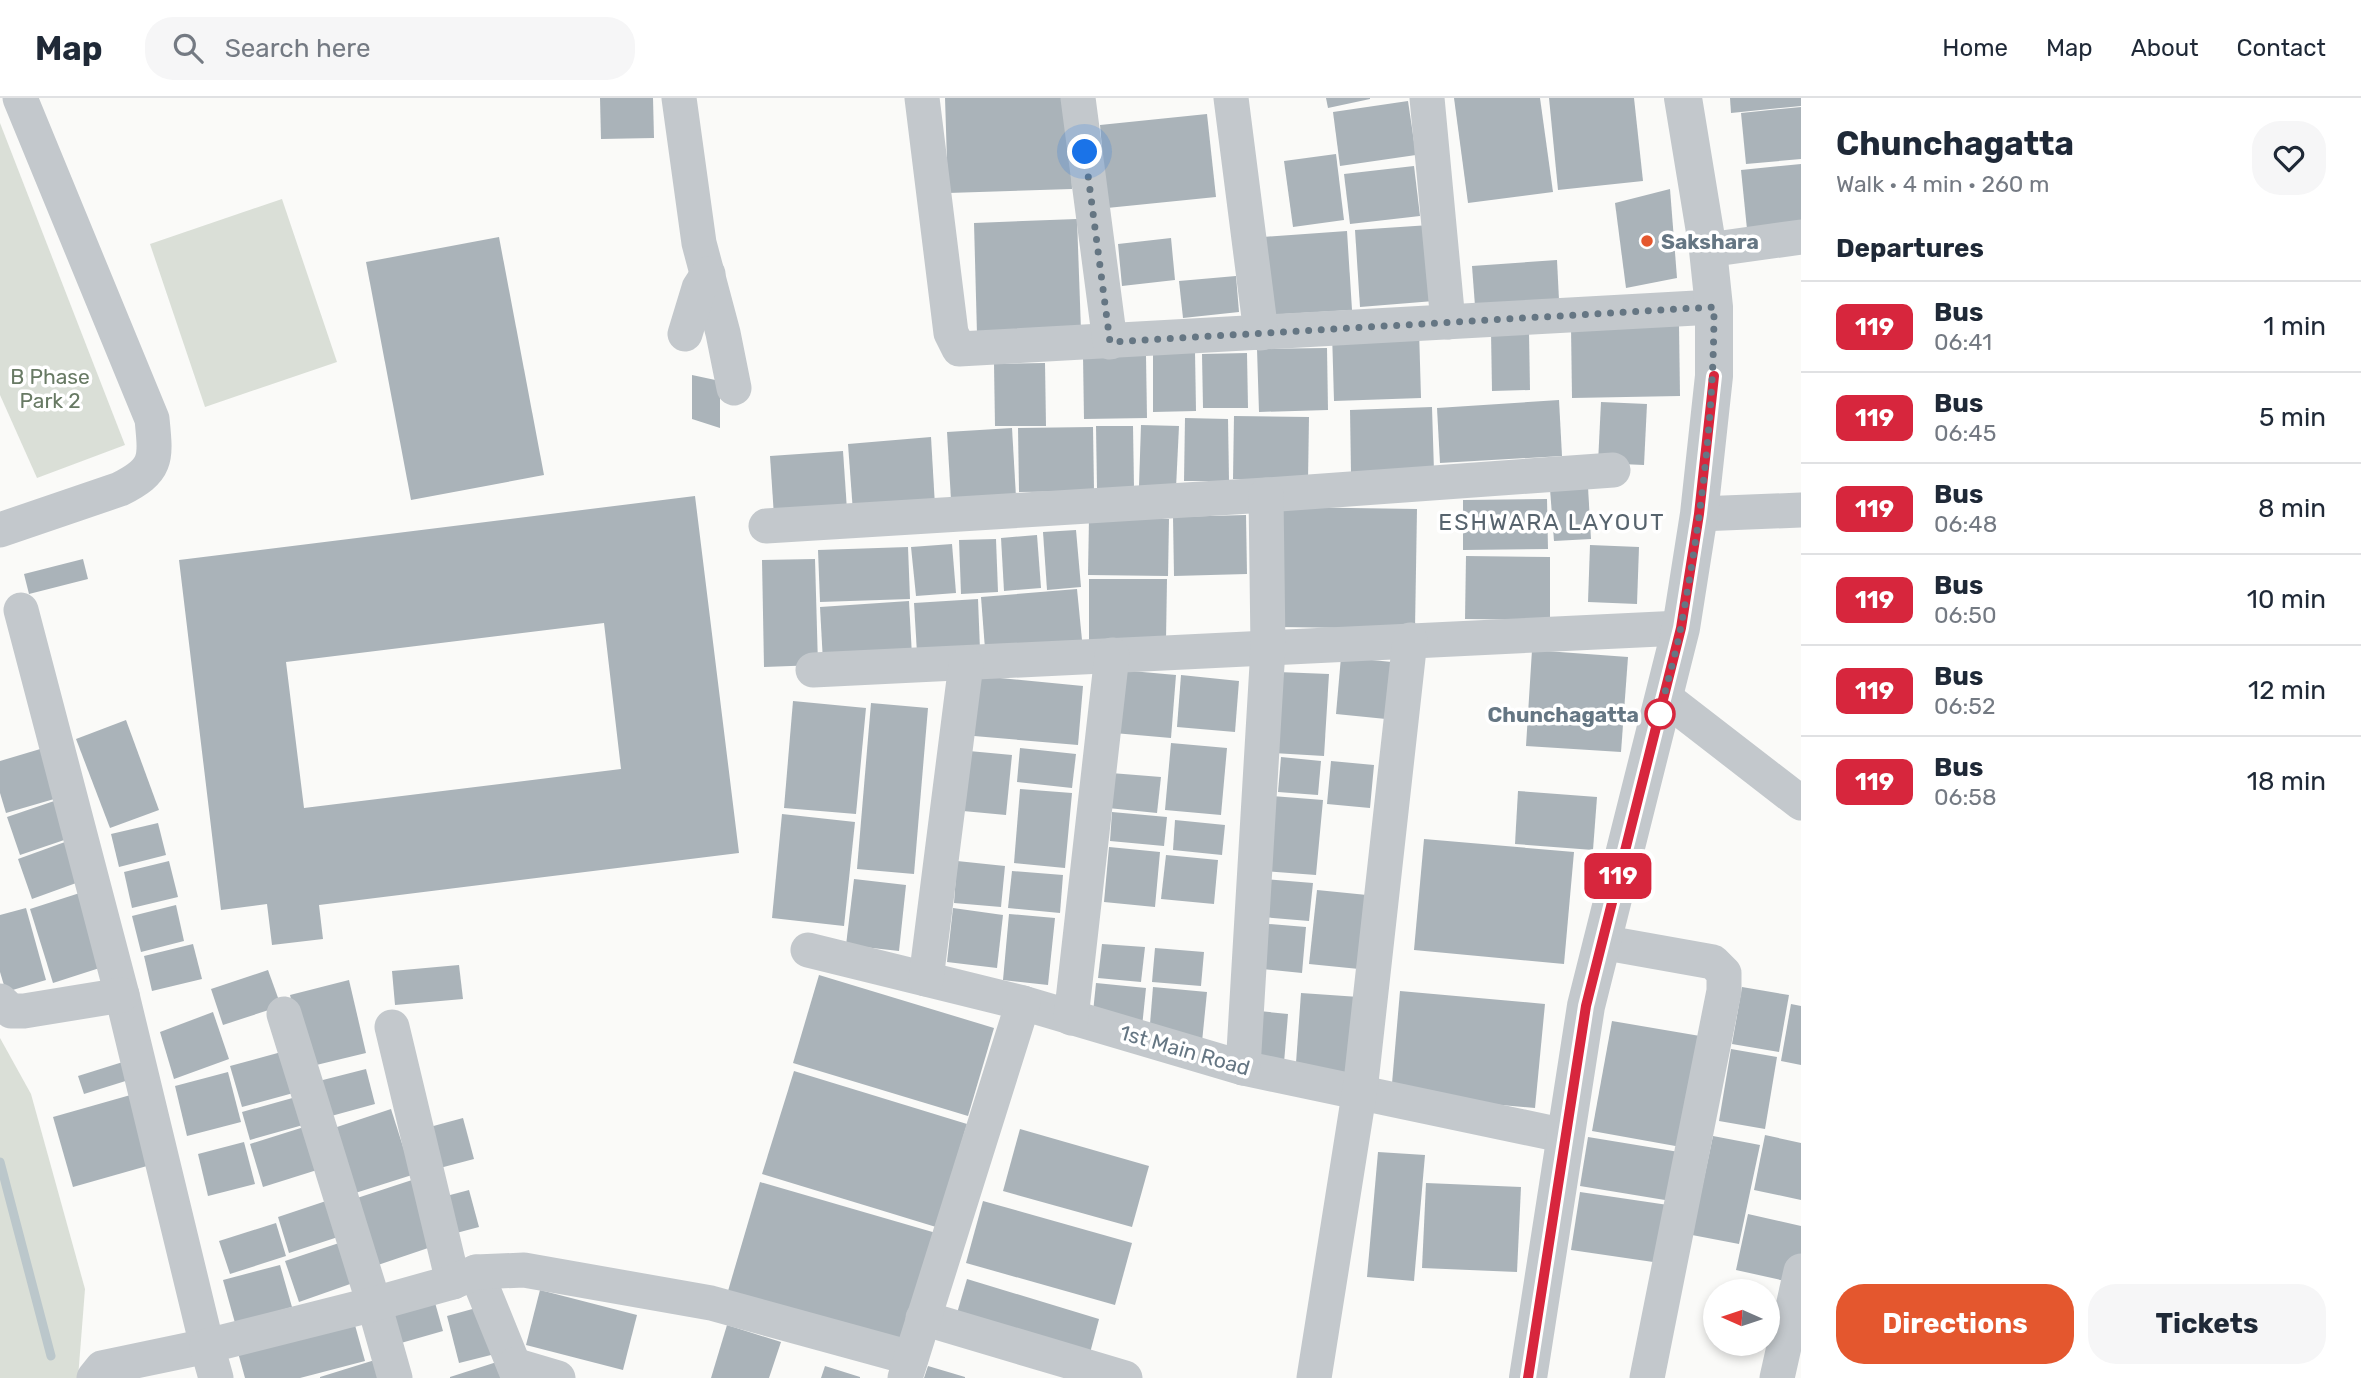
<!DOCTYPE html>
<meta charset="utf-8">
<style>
:root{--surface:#fff;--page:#f6f6f7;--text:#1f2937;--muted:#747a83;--line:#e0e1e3;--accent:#e4572e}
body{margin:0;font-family:Rubik,sans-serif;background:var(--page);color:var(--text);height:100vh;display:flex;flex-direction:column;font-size:26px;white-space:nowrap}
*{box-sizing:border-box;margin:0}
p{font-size:23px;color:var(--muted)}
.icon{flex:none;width:38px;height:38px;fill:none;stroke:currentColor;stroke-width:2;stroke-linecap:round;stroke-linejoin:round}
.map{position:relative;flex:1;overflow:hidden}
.sheet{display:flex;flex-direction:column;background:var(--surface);width:560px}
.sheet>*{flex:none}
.badge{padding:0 14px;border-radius:10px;font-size:24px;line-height:46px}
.needle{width:46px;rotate:273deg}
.fabs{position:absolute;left:1703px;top:1181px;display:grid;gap:14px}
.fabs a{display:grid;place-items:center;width:77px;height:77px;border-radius:50%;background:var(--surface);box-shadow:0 4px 10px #0003;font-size:35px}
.you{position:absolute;width:35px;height:35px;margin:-18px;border:5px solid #fff;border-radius:50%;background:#1a73e8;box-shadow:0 0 0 10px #1a73e833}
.map>.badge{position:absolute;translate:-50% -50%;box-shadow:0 0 0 4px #fff}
h2{padding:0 35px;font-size:26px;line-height:63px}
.round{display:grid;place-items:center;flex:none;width:74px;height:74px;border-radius:28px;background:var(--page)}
.summary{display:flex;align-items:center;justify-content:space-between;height:119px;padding:0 35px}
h1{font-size:33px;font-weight:700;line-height:52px}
.cta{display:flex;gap:14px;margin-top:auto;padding:14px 35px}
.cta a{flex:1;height:80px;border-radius:28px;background:var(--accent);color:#fff;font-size:28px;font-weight:700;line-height:80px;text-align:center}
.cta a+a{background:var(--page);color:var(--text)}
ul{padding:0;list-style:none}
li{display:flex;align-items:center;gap:21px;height:91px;padding:0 35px;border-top:2px solid var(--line)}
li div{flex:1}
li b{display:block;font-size:26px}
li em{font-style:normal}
li .badge{min-width:77px;font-weight:700;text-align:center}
header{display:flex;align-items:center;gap:42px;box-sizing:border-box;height:98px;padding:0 35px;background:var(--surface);border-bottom:2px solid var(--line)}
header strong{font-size:33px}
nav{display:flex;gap:38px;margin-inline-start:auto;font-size:24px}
.search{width:490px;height:63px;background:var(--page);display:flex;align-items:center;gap:18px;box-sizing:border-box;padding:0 24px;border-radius:28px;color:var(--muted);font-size:26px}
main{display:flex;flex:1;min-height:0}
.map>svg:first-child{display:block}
</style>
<header>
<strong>Map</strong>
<div class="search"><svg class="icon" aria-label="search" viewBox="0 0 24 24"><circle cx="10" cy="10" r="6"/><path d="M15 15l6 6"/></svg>Search here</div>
<nav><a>Home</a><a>Map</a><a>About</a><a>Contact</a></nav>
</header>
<main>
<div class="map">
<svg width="1801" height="1280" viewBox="0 0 1801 1280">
<rect width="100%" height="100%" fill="#fafaf8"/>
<g fill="#dadfd7">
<polygon points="0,25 125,347 37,380 0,297"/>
<polygon points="282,101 337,264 205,309 150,146"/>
<polygon points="0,940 31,996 85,1191 78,1280 0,1280"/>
</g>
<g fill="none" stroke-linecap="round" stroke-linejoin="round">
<polyline stroke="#bbc7cb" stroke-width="9" points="0,1064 51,1258"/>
</g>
<g fill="#aab3b9" fill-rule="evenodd">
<polygon points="600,0 653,0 654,40 601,41"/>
<polygon points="945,0 1069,0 1072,91 948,95"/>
<polygon points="1326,0 1370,0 1370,1 1328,10"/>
<polygon points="1454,0 1540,0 1553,94 1468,105"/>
<polygon points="1549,0 1634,0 1643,83 1558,92"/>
<polygon points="1730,0 1801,0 1801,8 1731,15"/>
<polygon points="1408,3 1416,57 1340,68 1333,14"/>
<polygon points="1801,9 1801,61 1746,66 1741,15"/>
<polygon points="1207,16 1216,99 1107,110 1100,27"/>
<polygon points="1336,56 1344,122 1293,129 1284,63"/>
<polygon points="1801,66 1801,136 1748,141 1741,72"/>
<polygon points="1414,68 1420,118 1350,126 1344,76"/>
<polygon points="1670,91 1677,180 1626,190 1615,105"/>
<polygon points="1077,121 1081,233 977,236 974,125"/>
<polygon points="1430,127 1434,203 1360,209 1355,132"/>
<polygon points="1347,133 1352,212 1267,217 1263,139"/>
<polygon points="499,139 544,377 411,402 366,164"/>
<polygon points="1171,140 1175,182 1122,188 1118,146"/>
<polygon points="1557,162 1559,202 1475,208 1472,168"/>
<polygon points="1236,178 1239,214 1183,220 1179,183"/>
<polygon points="1679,227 1680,298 1572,300 1571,229"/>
<polygon points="1419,231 1421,300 1334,303 1332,234"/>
<polygon points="1491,234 1529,234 1530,292 1492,293"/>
<polygon points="1327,250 1328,312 1259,314 1257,251"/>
<polygon points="1195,253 1196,313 1153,314 1153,254"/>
<polygon points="1247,255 1248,310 1203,310 1202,256"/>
<polygon points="1083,258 1146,258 1147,320 1084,321"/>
<polygon points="1045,265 1046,328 995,328 994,266"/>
<polygon points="692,277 720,283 720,330 692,321"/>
<polygon points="1559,302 1562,358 1440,365 1437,310"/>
<polygon points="1601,304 1647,306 1644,367 1598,365"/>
<polygon points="1432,309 1434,374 1351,376 1350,312"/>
<polygon points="1234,318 1309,319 1308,382 1233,381"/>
<polygon points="1185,320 1228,321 1229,383 1184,383"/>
<polygon points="1141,327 1179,328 1176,390 1139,388"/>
<polygon points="1096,328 1133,328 1134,390 1097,390"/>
<polygon points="1093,329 1094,393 1019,394 1018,330"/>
<polygon points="1012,330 1016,399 951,402 947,334"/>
<polygon points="931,339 935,408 853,414 848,346"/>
<polygon points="843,353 847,412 774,418 770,358"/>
<polygon points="1588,389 1591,441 1554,443 1550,391"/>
<path d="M 695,398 L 739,755 L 319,807 L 323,841 L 272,847 L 267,806 L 221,812 L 179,462 ZM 604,525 L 621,671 L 304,710 L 286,564 Z"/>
<polygon points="1547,401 1548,451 1463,452 1463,402"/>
<polygon points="1283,409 1417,411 1415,531 1281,529"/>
<polygon points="1246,417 1247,476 1174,478 1173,419"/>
<polygon points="1089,420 1169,421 1168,478 1088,477"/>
<polygon points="1076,432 1081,489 1047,492 1043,434"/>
<polygon points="1037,437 1041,490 1004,493 1001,440"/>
<polygon points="996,441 998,494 961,496 959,442"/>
<polygon points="952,446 956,495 916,498 911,449"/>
<polygon points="1590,447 1639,449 1637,506 1588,504"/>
<polygon points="908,449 910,501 820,504 818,452"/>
<polygon points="1466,458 1550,459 1550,522 1465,521"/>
<polygon points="83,461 88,481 29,496 24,476"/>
<polygon points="815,461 818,567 764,569 762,462"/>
<polygon points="1089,481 1167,481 1166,542 1089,542"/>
<polygon points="1077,491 1082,542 985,551 981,499"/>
<polygon points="978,501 980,552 917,555 914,505"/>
<polygon points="909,503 912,558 823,564 820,509"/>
<polygon points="1532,552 1628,559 1621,654 1526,648"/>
<polygon points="1341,559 1392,564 1386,621 1336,616"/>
<polygon points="1120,572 1176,577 1171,640 1114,635"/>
<polygon points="1278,574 1329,576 1324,658 1273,655"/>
<polygon points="1181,577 1239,583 1235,634 1177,629"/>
<polygon points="979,578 1083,588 1078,647 974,638"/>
<polygon points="793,603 866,610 856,716 784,710"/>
<polygon points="871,605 928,610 914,776 857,771"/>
<polygon points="126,622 159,712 110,730 76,641"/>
<polygon points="1171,645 1227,650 1221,717 1165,712"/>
<polygon points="47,649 61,699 6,715 0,695 0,663"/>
<polygon points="1020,650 1076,656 1072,690 1017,684"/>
<polygon points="969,653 1012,657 1006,717 963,713"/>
<polygon points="1281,659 1321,663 1318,697 1278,694"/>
<polygon points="1331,663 1374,667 1370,710 1327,706"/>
<polygon points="1111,675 1161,679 1157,715 1108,710"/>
<polygon points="1020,691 1072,695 1065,770 1014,765"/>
<polygon points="1518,693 1597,699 1593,752 1515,746"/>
<polygon points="1272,698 1323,702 1316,777 1265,773"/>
<polygon points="63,700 76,738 20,757 7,719"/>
<polygon points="1112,714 1167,719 1164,748 1110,743"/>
<polygon points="782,716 855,724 844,828 772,820"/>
<polygon points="1175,722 1225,727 1222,757 1173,752"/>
<polygon points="158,725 166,757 119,769 111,736"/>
<polygon points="76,740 90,780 32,801 18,761"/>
<polygon points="1424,741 1574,754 1564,866 1414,852"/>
<polygon points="1109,749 1160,754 1155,809 1104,804"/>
<polygon points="1166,757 1218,762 1214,806 1161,801"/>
<polygon points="169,763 178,799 132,810 124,774"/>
<polygon points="957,763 1005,768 1001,809 954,805"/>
<polygon points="1012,773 1063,777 1060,815 1008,810"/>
<polygon points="854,781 906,787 899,853 846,847"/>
<polygon points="1265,781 1313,785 1309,823 1262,819"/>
<polygon points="89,792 112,866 53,885 30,811"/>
<polygon points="1317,792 1367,797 1359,871 1309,866"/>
<polygon points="176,807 184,843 141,854 132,818"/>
<polygon points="26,810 46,882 6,894 0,874 0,817"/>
<polygon points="953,810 1003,817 997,870 947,864"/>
<polygon points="1009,816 1055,820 1048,887 1003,882"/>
<polygon points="1256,825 1306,829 1302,875 1252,870"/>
<polygon points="193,846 202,881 152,893 144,858"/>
<polygon points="1102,846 1145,849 1141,884 1098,880"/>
<polygon points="1155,850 1204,854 1201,888 1152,884"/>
<polygon points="459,867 463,901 395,907 392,873"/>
<polygon points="268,872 281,908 223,927 211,891"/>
<polygon points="819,877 994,930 968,1018 793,965"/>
<polygon points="349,882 366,955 308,969 290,897"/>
<polygon points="1096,885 1146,890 1142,929 1092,924"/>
<polygon points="1153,889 1207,894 1202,944 1149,938"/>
<polygon points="1742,889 1789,897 1779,954 1732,946"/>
<polygon points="1400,893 1545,906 1535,1010 1391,997"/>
<polygon points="1301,895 1359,899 1353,983 1295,979"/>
<polygon points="1791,906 1801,908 1801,967 1781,963"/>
<polygon points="1249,912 1288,916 1284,965 1244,962"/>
<polygon points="213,914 229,961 174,981 160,934"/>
<polygon points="1612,923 1700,938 1681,1049 1592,1033"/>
<polygon points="1731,951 1777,959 1765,1031 1719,1023"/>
<polygon points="285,953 297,994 242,1009 230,968"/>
<polygon points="126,963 132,981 84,996 78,978"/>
<polygon points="366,971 375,1006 324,1020 315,984"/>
<polygon points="794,973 967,1026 936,1129 762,1076"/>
<polygon points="228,974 241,1024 187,1038 175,988"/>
<polygon points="134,996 154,1066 73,1089 53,1019"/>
<polygon points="296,999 303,1027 250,1042 242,1014"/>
<polygon points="391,1011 412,1077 349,1097 328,1032"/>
<polygon points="463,1020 474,1061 436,1071 426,1030"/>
<polygon points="304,1029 317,1072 263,1089 250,1046"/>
<polygon points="1020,1031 1149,1068 1132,1129 1003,1093"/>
<polygon points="1765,1037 1801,1045 1801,1102 1754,1092"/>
<polygon points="1713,1038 1760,1047 1739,1146 1692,1137"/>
<polygon points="1588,1039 1679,1054 1671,1103 1580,1088"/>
<polygon points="244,1044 255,1086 208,1098 198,1056"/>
<polygon points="1378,1054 1425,1057 1414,1183 1367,1179"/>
<polygon points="412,1082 434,1148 372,1169 351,1102"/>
<polygon points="760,1084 936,1135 905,1245 728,1193"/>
<polygon points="1426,1085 1521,1089 1517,1174 1422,1170"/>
<polygon points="469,1092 479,1129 445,1138 435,1101"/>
<polygon points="1580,1094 1668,1107 1660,1165 1571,1152"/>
<polygon points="326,1103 338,1139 289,1155 278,1119"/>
<polygon points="983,1103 1132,1145 1115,1207 966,1165"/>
<polygon points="1748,1116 1801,1128 1801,1156 1794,1185 1736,1172"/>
<polygon points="276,1125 286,1158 230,1176 219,1143"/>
<polygon points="339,1145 353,1185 299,1204 285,1163"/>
<polygon points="280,1167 292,1209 235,1225 223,1182"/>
<polygon points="967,1181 1099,1221 1090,1255 957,1215"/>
<polygon points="540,1192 637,1217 623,1272 526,1247"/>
<polygon points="432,1194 443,1233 387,1249 376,1209"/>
<polygon points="487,1207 499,1255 459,1265 447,1218"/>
<polygon points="353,1220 365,1263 300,1280 245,1280 237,1251"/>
<polygon points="727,1227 781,1244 769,1280 711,1280"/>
<polygon points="378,1261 384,1280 320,1280 320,1279"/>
<polygon points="503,1262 509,1280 450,1280 450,1279"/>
<polygon points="825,1268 860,1279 860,1280 821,1280"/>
<polygon points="928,1268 965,1279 965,1280 924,1280"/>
</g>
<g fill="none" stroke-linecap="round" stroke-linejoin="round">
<g stroke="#c3c8cc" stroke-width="35">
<polyline points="679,0 699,145 723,235 734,290"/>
<polyline points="922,0 951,235 959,251 1714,209"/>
<polyline points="1078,0 1110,244"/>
<polyline points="1231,0 1261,235"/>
<polyline points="1427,0 1448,224"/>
<polyline points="1708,152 1801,139"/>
<polyline points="685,236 699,190 708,176"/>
<polyline points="1699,416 1801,412"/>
<polyline points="766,428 1266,397 1613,372"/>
<path d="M 0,432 L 120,391 C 158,372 156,361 152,321 L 20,0"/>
<polyline points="21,512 122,897 207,1248 102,1270 94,1280"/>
<polyline points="813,572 1681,530"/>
<polyline points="1664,599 1801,705"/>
<polyline points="1601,844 1713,864 1724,875 1724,893 1647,1280"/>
<polyline points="808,852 1023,905 1243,970 1566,1038"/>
<polyline points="926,881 966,566"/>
<polyline points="0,903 11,913 24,913 122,897"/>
<polyline points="284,916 374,1206 395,1280"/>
<polyline points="1071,920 1112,557"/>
<polyline points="392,929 453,1184"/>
<polyline points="1243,970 1268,550 1266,397"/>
<polyline points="476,1174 519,1280"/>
<polyline points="923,1220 1125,1280"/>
<polyline points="514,1267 558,1280"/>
<polyline points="216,1280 207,1248 374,1206 453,1184 476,1174 524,1172 711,1205 911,1260"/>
<polyline points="905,1280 1023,905"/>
<polyline points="1314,1280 1361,984 1410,542"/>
<polyline points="1777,1280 1801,1173"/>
</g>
<polyline stroke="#c3c8cc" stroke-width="38" points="1528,1280 1586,908 1681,530 1699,416 1714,278 1714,209 1708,152 1683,0"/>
</g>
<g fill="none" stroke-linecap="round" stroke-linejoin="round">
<defs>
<polyline id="line" points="1528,1280 1586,908 1681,530 1699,416 1714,278"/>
</defs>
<use href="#line" stroke="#fff" stroke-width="16"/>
<use href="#line" stroke="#d7263d" stroke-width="10"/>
<path stroke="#657683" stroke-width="7" stroke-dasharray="0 12.6" d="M 1085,54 L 1110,244 L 1714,209 C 1714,316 1701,423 1681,528 C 1676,557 1666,587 1660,616"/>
</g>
<circle fill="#e4572e" stroke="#fff" stroke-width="2.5" cx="1647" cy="143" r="7"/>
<circle fill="#fff" stroke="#d7263d" stroke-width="3.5" cx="1660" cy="616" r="14"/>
<g text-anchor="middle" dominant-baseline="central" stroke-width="7" stroke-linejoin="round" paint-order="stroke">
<g font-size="21" font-weight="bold" fill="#657683" stroke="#fff" text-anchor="start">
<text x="1661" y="143">Sakshara</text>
</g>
<g font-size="21" fill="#687a64" stroke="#fff">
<text x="50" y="278">B Phase<tspan x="50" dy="24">Park 2</tspan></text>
</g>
<g font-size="21" font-weight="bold" fill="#657683" stroke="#fff" text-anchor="end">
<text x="1639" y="616">Chunchagatta</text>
</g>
<g font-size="21" fill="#657683" stroke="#fff">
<text transform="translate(1185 952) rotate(16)">1st Main Road</text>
</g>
<g font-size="23" letter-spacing="2" fill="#57646e" stroke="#fff">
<text x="1552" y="424">ESHWARA LAYOUT</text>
</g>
</g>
</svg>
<div class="fabs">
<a><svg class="needle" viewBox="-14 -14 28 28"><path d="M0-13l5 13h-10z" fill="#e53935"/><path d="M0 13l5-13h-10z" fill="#747a83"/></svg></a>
</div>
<div class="you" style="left:1085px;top:54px"></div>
<b class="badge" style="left:1618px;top:778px;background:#d7263d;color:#fff">119</b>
</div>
<section class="sheet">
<div class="summary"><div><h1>Chunchagatta</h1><p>Walk · 4 min · 260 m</p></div><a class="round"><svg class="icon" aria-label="heart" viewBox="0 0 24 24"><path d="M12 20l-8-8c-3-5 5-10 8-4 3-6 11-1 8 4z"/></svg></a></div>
<h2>Departures</h2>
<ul>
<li><span class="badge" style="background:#d7263d;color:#fff">119</span><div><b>Bus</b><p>06:41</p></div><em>1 min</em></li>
<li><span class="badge" style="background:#d7263d;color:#fff">119</span><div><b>Bus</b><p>06:45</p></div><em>5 min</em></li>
<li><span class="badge" style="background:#d7263d;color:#fff">119</span><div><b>Bus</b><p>06:48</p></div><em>8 min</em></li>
<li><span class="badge" style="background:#d7263d;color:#fff">119</span><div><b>Bus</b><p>06:50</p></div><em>10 min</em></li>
<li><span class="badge" style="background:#d7263d;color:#fff">119</span><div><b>Bus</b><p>06:52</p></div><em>12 min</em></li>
<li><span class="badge" style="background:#d7263d;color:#fff">119</span><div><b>Bus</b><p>06:58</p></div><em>18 min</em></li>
</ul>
<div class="cta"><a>Directions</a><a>Tickets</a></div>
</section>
</main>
